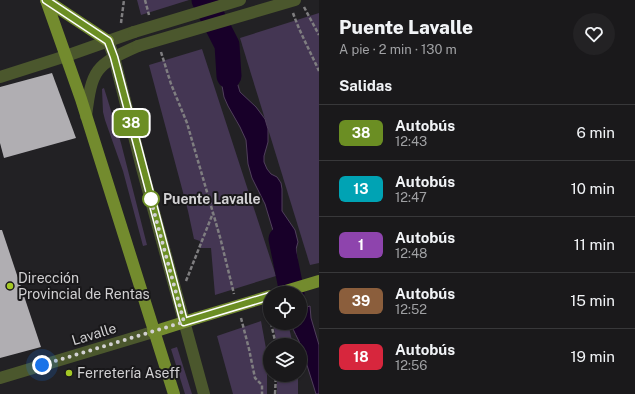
<!DOCTYPE html>
<html lang="es">
<meta charset="utf-8">
<style>
:root{--surface:#1a191b;--page:#232224;--text:#f1f3f6;--muted:#9fa0a3;--line:#38383a}
body{margin:0;font-family:"Public Sans",sans-serif;background:var(--page);color:var(--text);height:100vh;display:flex;flex-direction:column;font-size:15px;white-space:nowrap}
*{box-sizing:border-box;margin:0}
p{font-size:13px;color:var(--muted)}
.icon{flex:none;width:22px;height:22px;fill:none;stroke:currentColor;stroke-width:2;stroke-linecap:round;stroke-linejoin:round}
.map{position:relative;flex:1;overflow:hidden}
.drawer{display:flex;flex-direction:column;background:var(--surface);width:316px}
.drawer>*{flex:none}
.badge{padding:0 8px;border-radius:6px;font-size:14px;line-height:26px}
.buttons{position:absolute;left:263px;top:286px;display:grid;gap:8px}
.buttons a{display:grid;place-items:center;width:44px;height:44px;border-radius:50%;background:var(--surface);box-shadow:0 1px 3px #0004,0 0 0 1px var(--line);font-size:20px}
.you{position:absolute;width:20px;height:20px;margin:-10px;border:3px solid #fff;border-radius:50%;background:#1a73e8;box-shadow:0 0 0 6px #1a73e833}
.map>.badge{position:absolute;translate:-50% -50%;box-shadow:0 0 0 2px #fff}
h2{padding:0 20px;font-size:15px;line-height:36px}
.round{display:grid;place-items:center;flex:none;width:42px;height:42px;border-radius:21px;background:var(--page)}
.head{display:flex;align-items:center;justify-content:space-between;height:68px;padding:0 20px}
h1{font-size:19px;font-weight:800;line-height:30px}
ul{padding:0;list-style:none}
li{display:flex;align-items:center;gap:12px;height:56px;padding:0 20px;border-top:1px solid var(--line)}
li div{flex:1}
li b{display:block;font-size:15px}
li em{font-style:normal}
li .badge{min-width:44px;font-weight:700;text-align:center}
main{display:flex;flex:1;min-height:0}
.map>svg:first-child{display:block}
</style>
<main>
<div class="map">
<svg width="319" height="394" viewBox="0 0 319 394">
<rect width="100%" height="100%" fill="#222124"/>
<g fill="#443653">
<polygon points="137,0 189,0 141,15"/>
<polygon points="319,13 319,263 310,265 240,38"/>
<polygon points="202,49 276,276 215,295 211,248 200,248 200,241 194,239 188,211 149,65"/>
<polygon points="104,88 121,143 147,245 143,246 123,171 105,120 103,112 102,89"/>
<polygon points="261,321 267,354 267,394 233,394 217,336"/>
<polygon points="273,323 288,323 293,345 277,345"/>
<polygon points="177,347 192,394 185,394 171,349"/>
<rect x="277" y="375" width="21" height="19"/>
</g>
<g fill="#180029" stroke="#503f5c">
<polygon points="236,39 236,52 239,63 237,82 240,92 256,107 265,119 268,129 268,142 264,156 264,162 267,169 271,174 277,177 281,183 282,189 282,211 295,230 298,242 296,249 298,269 282,274 278,247 265,204 252,178 248,164 246,140 240,127 228,106 224,97 221,80 221,55 216,45"/>
<path d="M 310,306 L 311,318 L 319,345 L 319,394 L 316,394 C 311,378 306,362 301,346 C 298,338 293,331 291,323 L 300,323 L 300,309 Z"/>
</g>
<g fill="none" stroke-linecap="round" stroke-linejoin="round">
<g stroke="#180029" stroke-width="25">
<polyline points="204,0 227,45 229,76"/>
<polyline points="281,239 292,293"/>
</g>
</g>
<g fill="#b0aeb2">
<polygon points="52,73 76,138 4,158 0,143 0,87"/>
<polygon points="0,230 2,230 41,347 0,358"/>
</g>
<g fill="none" stroke-linecap="round" stroke-linejoin="round">
<g stroke="#7f7e80" stroke-width="2.5" stroke-dasharray="4 2" stroke-linecap="butt">
<polyline points="145,0 149,15"/>
<polyline points="304,7 319,35"/>
<path d="M 293,13 C 300,33 310,51 319,71"/>
<polyline points="121,23 124,0"/>
<polyline points="161,52 171,84 187,123 220,237 234,294"/>
<polyline points="186,281 213,213"/>
<polyline points="270,315 270,316"/>
<polyline points="241,318 249,349 255,378 262,385 262,394"/>
<polyline points="271,323 276,345"/>
<polyline points="275,394 276,375"/>
</g>
<g stroke="#4b572d" stroke-width="12">
<polyline points="108,41 114,57 142,168 204,394"/>
<polyline points="0,77 66,56 134,32"/>
<path d="M 86,116 C 92,69 95,65 138,46"/>
<polyline points="0,378 153,332"/>
</g>
<g stroke="#738b2e" stroke-width="12">
<polyline points="46,0 81,99 174,394"/>
<polyline points="46,0 108,41"/>
<polyline points="279,293 319,281"/>
<polyline points="153,332 197,318"/>
</g>
<g stroke="#4b572d" stroke-width="12">
<polyline points="134,32 240,0"/>
<polyline points="138,46 295,0"/>
</g>
<polyline stroke="#738b2e" stroke-width="12" points="197,318 270,296"/>
</g>
<g fill="none" stroke-linecap="round" stroke-linejoin="round">
<defs>
<polyline id="line" points="46,0 108,41 114,57 184,322 270,296"/>
</defs>
<use href="#line" stroke="#fff" stroke-width="9"/>
<use href="#line" stroke="#6b8e23" stroke-width="6"/>
<polyline stroke="#d2d1d3" stroke-width="4" stroke-dasharray="0 7.2" points="42,365 184,322 150,197 151,199"/>
</g>
<circle fill="#fff" stroke="#6b8e23" stroke-width="2" cx="151" cy="199" r="8"/>
<g fill="#a4c825" stroke="#19181a" stroke-width="1.5">
<circle cx="10" cy="286" r="4"/>
<circle cx="69" cy="373" r="4"/>
</g>
<g text-anchor="middle" dominant-baseline="central" stroke-width="4" stroke-linejoin="round" paint-order="stroke">
<g font-size="14" font-weight="bold" fill="#d2d1d3" stroke="#19181a" text-anchor="start">
<text x="163" y="199">Puente Lavalle</text>
</g>
<g font-size="14" fill="#d2d1d3" stroke="#19181a" text-anchor="start">
<text x="18" y="278">Dirección<tspan x="18" dy="16">Provincial de Rentas</tspan></text>
<text x="77" y="373">Ferretería Aseff</text>
</g>
<g font-size="14" fill="#d2d1d3" stroke="#19181a">
<text transform="translate(94 334) rotate(-17)">Lavalle</text>
</g>
</g>
</svg>
<div class="buttons">
<a><svg class="icon" aria-label="locate" viewBox="0 0 24 24"><circle cx="12" cy="12" r="6"/><path d="M12 2v4M12 18v4M2 12h4M18 12h4"/></svg></a>
<a><svg class="icon" aria-label="layers" viewBox="0 0 24 24"><path d="M12 4l9 5-9 5-9-5zM3 14l9 5 9-5"/></svg></a>
</div>
<div class="you" style="left:42px;top:365px"></div>
<b class="badge" style="left:131px;top:123px;background:#6b8e23;color:#fff">38</b>
</div>
<section class="drawer">
<div class="head"><div><h1>Puente Lavalle</h1><p>A pie · 2 min · 130 m</p></div><a class="round"><svg class="icon" aria-label="heart" viewBox="0 0 24 24"><path d="M12 20l-8-8c-3-5 5-10 8-4 3-6 11-1 8 4z"/></svg></a></div>
<h2>Salidas</h2>
<ul>
<li><span class="badge" style="background:#6b8e23;color:#fff">38</span><div><b>Autobús</b><p>12:43</p></div><em>6 min</em></li>
<li><span class="badge" style="background:#00a3b4;color:#fff">13</span><div><b>Autobús</b><p>12:47</p></div><em>10 min</em></li>
<li><span class="badge" style="background:#8e44ad;color:#fff">1</span><div><b>Autobús</b><p>12:48</p></div><em>11 min</em></li>
<li><span class="badge" style="background:#8b5e3c;color:#fff">39</span><div><b>Autobús</b><p>12:52</p></div><em>15 min</em></li>
<li><span class="badge" style="background:#d7263d;color:#fff">18</span><div><b>Autobús</b><p>12:56</p></div><em>19 min</em></li>
</ul>
</section>
</main>
